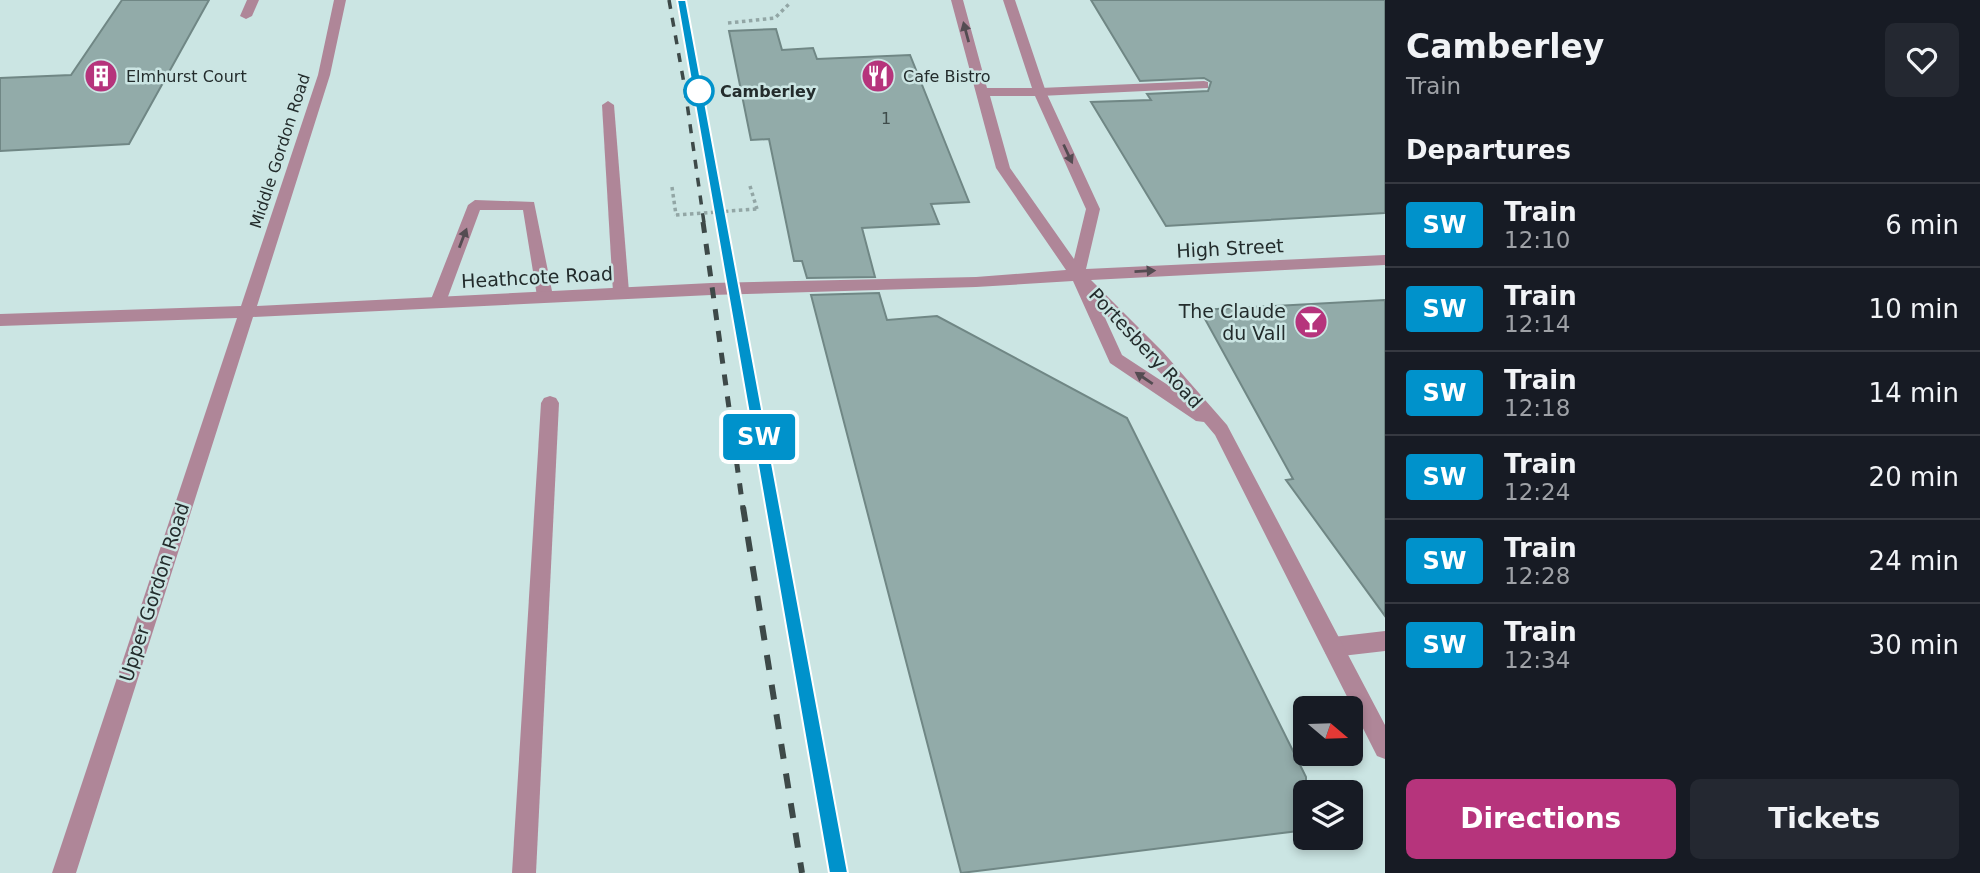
<!DOCTYPE html>
<style>
:root{--surface:#171b24;--page:#242831;--text:#f1f3f6;--muted:#9ea1a6;--line:#363941;--accent:#b6347c}
body{margin:0;font-family:"DejaVu Sans",sans-serif;background:var(--page);color:var(--text);height:100vh;display:flex;flex-direction:column;font-size:26px;white-space:nowrap}
*{box-sizing:border-box;margin:0}
p{font-size:23px;color:var(--muted)}
.icon{flex:none;width:38px;height:38px;fill:none;stroke:currentColor;stroke-width:2;stroke-linecap:round;stroke-linejoin:round}
.map{position:relative;flex:1;overflow:hidden}
.sheet{display:flex;flex-direction:column;background:var(--surface);width:595px}
.sheet>*{flex:none}
.badge{padding:0 14px;border-radius:5px;font-size:24px;line-height:46px}
.needle{width:46px;rotate:109deg}
.buttons{position:absolute;left:1293px;top:696px;display:grid;gap:14px}
.buttons a{display:grid;place-items:center;width:70px;height:70px;border-radius:10px;background:var(--surface);box-shadow:0 4px 10px #0003;font-size:35px}
.map>.badge{position:absolute;translate:-50% -50%;box-shadow:0 0 0 4px #fff}
h2{padding:0 21px;font-size:26px;line-height:63px}
.round{display:grid;place-items:center;flex:none;width:74px;height:74px;border-radius:10px;background:var(--page)}
.overview{display:flex;align-items:center;justify-content:space-between;height:119px;padding:0 21px}
h1{font-size:33px;font-weight:600;line-height:52px}
.cta{display:flex;gap:14px;margin-top:auto;padding:14px 21px}
.cta a{flex:1;height:80px;border-radius:10px;background:var(--accent);color:#fff;font-size:28px;font-weight:600;line-height:80px;text-align:center}
.cta a+a{background:var(--page);color:var(--text)}
ul{padding:0;list-style:none}
li{display:flex;align-items:center;gap:21px;height:84px;padding:0 21px;border-top:2px solid var(--line)}
li div{flex:1}
li b{display:block;font-size:26px}
li em{font-style:normal}
li .badge{min-width:77px;font-weight:700;text-align:center}
main{display:flex;flex:1;min-height:0}
.map>svg:first-child{display:block}
</style>
<main>
<div class="map">
<svg width="1385" height="873" viewBox="0 0 1385 873">
<rect width="100%" height="100%" fill="#cbe5e3"/>
<g fill="#92aba9" stroke="#708785" stroke-width="2">
<polygon points="122,0 209,0 129,144 0,151 0,78 71,75"/>
<polygon points="1091,0 1385,0 1385,213 1166,226 1091,102 1151,100 1147,94 1208,91 1211,82 1204,78 1140,81"/>
<polygon points="776,29 782,50 813,48 817,59 910,55 969,202 931,204 939,224 862,228 875,277 807,278 802,261 794,261 769,139 751,140 729,31"/>
<polygon points="879,293 887,320 937,316 1127,418 1306,777 1306,830 961,873 811,295"/>
<polygon points="1385,300 1385,616 1286,480 1293,479 1200,310"/>
</g>
<g fill="none" stroke-linecap="round" stroke-linejoin="round">
<g stroke="#92a6a5" stroke-width="3.5" stroke-dasharray="3.5 3.5" stroke-linecap="butt">
<polyline points="728,23 775,18 789,4"/>
<polyline points="750,186 757,209"/>
<polyline points="672,187 676,215"/>
</g>
<g fill="#af8698" fill-rule="evenodd">
<polygon points="247,0 259,0 252,16 246,19 240,16"/>
<polygon points="1204,81 1208,82 1208,88 1040,96 1034,92 1040,88"/>
<polygon points="608,101 614,105 629,292 621,298 613,292 602,105"/>
<polygon points="475,200 534,202 553,296 550,300 540,300 537,296 523,210 480,210 446,302 438,308 432,306 430,302 468,205"/>
<polygon points="550,396 556,398 559,403 536,873 512,873 541,403 544,398"/>
<polygon points="1385,631 1385,651 1333,657 1326,654 1323,647 1326,640 1333,637"/>
</g>
<path fill="#af8698" fill-rule="evenodd" d="M 334,0 L 346,0 L 330,75 L 257,306 L 711,283 L 976,277 L 1066,270 L 996,168 L 951,0 L 963,0 L 987,88 L 1032,88 L 1003,0 L 1015,0 L 1046,92 L 1100,209 L 1086,269 L 1385,255 L 1385,265 L 1091,280 L 1163,352 L 1227,425 L 1385,725 L 1385,759 L 1377,756 L 1215,435 L 1204,422 L 1196,421 L 1110,363 L 1073,281 L 976,287 L 711,295 L 253,317 L 76,873 L 52,873 L 237,318 L 0,326 L 0,314 L 241,306 L 318,75 ZM 990,96 L 1035,96 L 1086,209 L 1074,259 L 1010,168 ZM 1101,309 L 1177,391 L 1122,355 Z"/>
<g stroke="#3d4948" stroke-width="3.5" stroke-dasharray="9 9" stroke-linecap="butt">
<polyline points="669,0 685,89 704,223"/>
<polyline points="681,0 721,223"/>
</g>
<g stroke="#3d4948" stroke-width="5" stroke-dasharray="11 11" stroke-linecap="butt">
<polyline points="703,222 743,508"/>
<polyline points="721,222 773,508"/>
</g>
<g stroke="#3d4948" stroke-width="6" stroke-dasharray="15 15" stroke-linecap="butt">
<polyline points="743,507 802,873"/>
<polyline points="773,507 839,873"/>
</g>
<polyline stroke="#92a6a5" stroke-width="3.5" stroke-dasharray="3.5 3.5" stroke-linecap="butt" points="676,215 757,209"/>
</g>
<defs><path id="oneway-solid" d="M-6-.8H1V-3.2L6.5 0L1 3.2V.8H-6Z" transform="scale(1.75)"/></defs>
<g fill="#544c52">
<use href="#oneway-solid" transform="translate(966 32) rotate(-105)"/>
<use href="#oneway-solid" transform="translate(1068 154) rotate(65)"/>
<use href="#oneway-solid" transform="translate(463 238) rotate(-69)"/>
<use href="#oneway-solid" transform="translate(1145 271) rotate(-3)"/>
<use href="#oneway-solid" transform="translate(1144 378) rotate(-146)"/>
</g>
<polygon fill="#0092cb" stroke="#fff" stroke-width="2" points="677,0 686,0 848,873 829,873"/>
<defs>
<symbol id="building-disc" viewBox="-11 -11 22 22"><circle r="9.5" fill="#b6347c" stroke="#cbe5e3"/><path d="M-4-6H4V6H1V3H-1V6H-4ZM-2.5-4.3h1.7v1.8h-1.7ZM.8-4.3h1.7v1.8H.8ZM-2.5-1h1.7V.8h-1.7ZM.8-1h1.7V.8H.8Z" fill="#fff"/></symbol>
<symbol id="restaurant-disc" viewBox="-11 -11 22 22"><circle r="9.5" fill="#b6347c" stroke="#cbe5e3"/><path d="M-5-6h1v4h1v-4h1v4h1v-4h1v5L-1.5 .5V6h-2V.5L-5-1ZM5-6V6H3V1.5H1.5Q1.5-4 5-6Z" fill="#fff"/></symbol>
<symbol id="bar-disc" viewBox="-11 -11 22 22"><circle r="9.5" fill="#b6347c" stroke="#cbe5e3"/><path d="M-6-5H6L.8 .8V4.5H3.5V6h-7V4.5H-.8V.8Z" fill="#fff"/></symbol>
</defs>
<g fill-rule="evenodd">
<use href="#building-disc" x="82" y="57" width="38" height="38"/>
<use href="#restaurant-disc" x="859" y="57" width="38" height="38"/>
<use href="#bar-disc" x="1292" y="303" width="38" height="38"/>
</g>
<circle fill="#fff" stroke="#0092cb" stroke-width="3.5" cx="699" cy="91" r="14"/>
<g text-anchor="middle" dominant-baseline="central" stroke-width="5" stroke-linejoin="round" paint-order="stroke">
<g font-size="16" fill="#232c2c" stroke="#cbe5e3" text-anchor="start">
<text x="126" y="76">Elmhurst Court</text>
<text x="903" y="76">Cafe Bistro</text>
</g>
<g font-size="16" font-weight="bold" fill="#232c2c" stroke="#cbe5e3" text-anchor="start">
<text x="720" y="91">Camberley</text>
</g>
<g font-size="16" fill="#3f4c4b">
<text x="886" y="118">1</text>
</g>
<g font-size="16" fill="#232c2c" stroke="#cbe5e3">
<text transform="translate(280 151) rotate(-72)">Middle Gordon Road</text>
</g>
<g font-size="19" fill="#232c2c" stroke="#cbe5e3">
<text transform="translate(1230 248) rotate(-3)">High Street</text>
<text transform="translate(537 277) rotate(-3)">Heathcote Road</text>
<text transform="translate(1146 348) rotate(47)">Portesbery Road</text>
<text transform="translate(154 592) rotate(-72)">Upper Gordon Road</text>
</g>
<g font-size="19" fill="#232c2c" stroke="#cbe5e3" text-anchor="end">
<text x="1286" y="311">The Claude<tspan x="1286" dy="22">du Vall</tspan></text>
</g>
</g>
</svg>
<div class="buttons">
<a><svg class="needle" viewBox="-14 -14 28 28"><path d="M0-13l5 13h-10z" fill="#e53935"/><path d="M0 13l5-13h-10z" fill="#9ea1a6"/></svg></a>
<a><svg class="icon" aria-label="layers" viewBox="0 0 24 24"><path d="M12 4l9 5-9 5-9-5zM3 14l9 5 9-5"/></svg></a>
</div>
<b class="badge" style="left:759px;top:437px;background:#0092cb;color:#fff">SW</b>
</div>
<section class="sheet">
<div class="overview"><div><h1>Camberley</h1><p>Train</p></div><a class="round"><svg class="icon" aria-label="heart" viewBox="0 0 24 24"><path d="M12 20l-8-8c-3-5 5-10 8-4 3-6 11-1 8 4z"/></svg></a></div>
<h2>Departures</h2>
<ul>
<li><span class="badge" style="background:#0092cb;color:#fff">SW</span><div><b>Train</b><p>12:10</p></div><em>6 min</em></li>
<li><span class="badge" style="background:#0092cb;color:#fff">SW</span><div><b>Train</b><p>12:14</p></div><em>10 min</em></li>
<li><span class="badge" style="background:#0092cb;color:#fff">SW</span><div><b>Train</b><p>12:18</p></div><em>14 min</em></li>
<li><span class="badge" style="background:#0092cb;color:#fff">SW</span><div><b>Train</b><p>12:24</p></div><em>20 min</em></li>
<li><span class="badge" style="background:#0092cb;color:#fff">SW</span><div><b>Train</b><p>12:28</p></div><em>24 min</em></li>
<li><span class="badge" style="background:#0092cb;color:#fff">SW</span><div><b>Train</b><p>12:34</p></div><em>30 min</em></li>
</ul>
<div class="cta"><a>Directions</a><a>Tickets</a></div>
</section>
</main>
